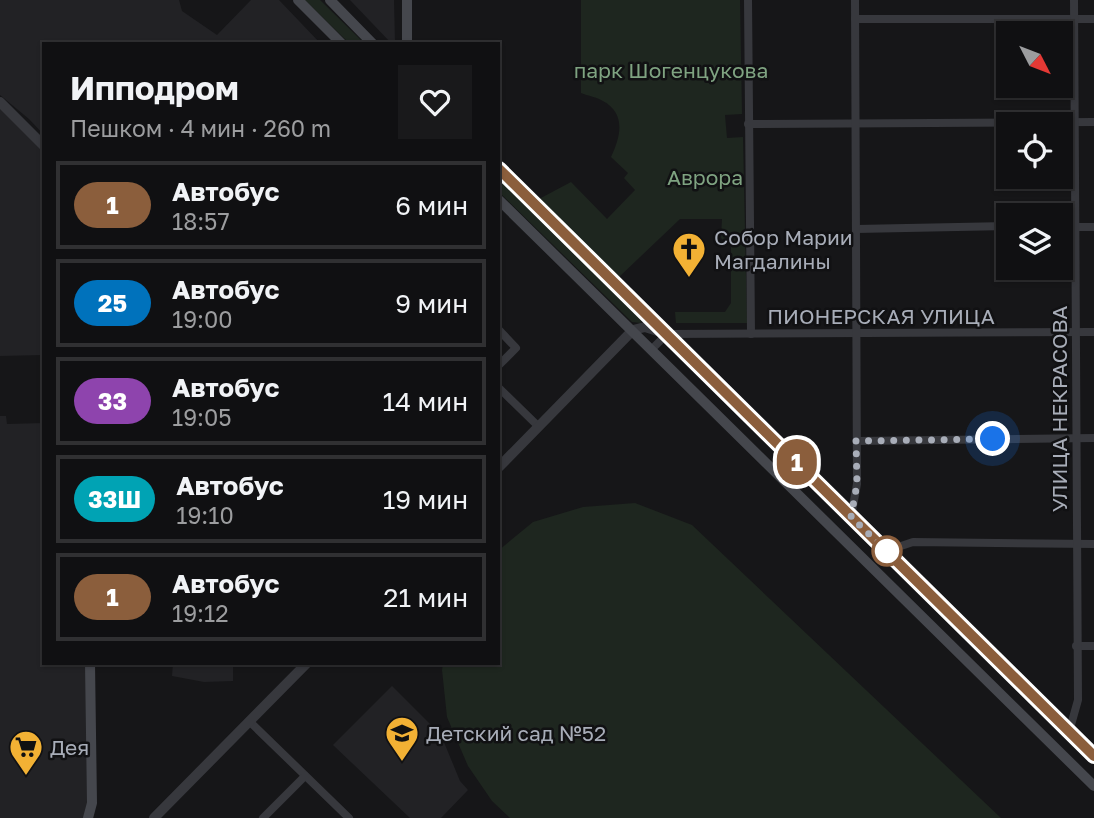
<!DOCTYPE html>
<html lang="ru">
<meta charset="utf-8">
<style>
:root{--surface:#101012;--page:#19191b;--text:#f1f3f6;--muted:#9c9d9f;--line:#303032}
body{margin:0;font-family:"Golos Text",sans-serif;background:var(--page);color:var(--text);height:100vh;display:flex;flex-direction:column;font-size:26px;white-space:nowrap}
*{box-sizing:border-box;margin:0}
p{font-size:23px;color:var(--muted)}
.icon{flex:none;width:38px;height:38px;fill:none;stroke:currentColor;stroke-width:2;stroke-linecap:round;stroke-linejoin:round}
.map{position:relative;flex:1;overflow:hidden}
.sheet{position:absolute;left:42px;top:42px;width:458px;height:623px;display:flex;flex-direction:column;background:var(--surface);border-radius:0px;box-shadow:0 2px 5px #0004,0 0 0 2px var(--line)}
.sheet>*{flex:none}
.badge{padding:0 14px;border-radius:23px;font-size:24px;line-height:46px}
.needle{width:46px;rotate:132deg}
.fabs{position:absolute;left:996px;top:21px;display:grid;gap:14px}
.fabs a{display:grid;place-items:center;width:77px;height:77px;border-radius:0px;background:var(--surface);box-shadow:0 2px 5px #0004,0 0 0 2px var(--line);font-size:35px}
.you{position:absolute;width:35px;height:35px;margin:-18px;border:5px solid #fff;border-radius:50%;background:#1a73e8;box-shadow:0 0 0 10px #1a73e833}
.map>.badge{position:absolute;translate:-50% -50%;box-shadow:0 0 0 4px #fff}
.round{display:grid;place-items:center;flex:none;width:74px;height:74px;border-radius:0px;background:var(--page)}
.summary{display:flex;align-items:center;justify-content:space-between;height:119px;padding:0 28px}
h1{font-size:33px;font-weight:700;line-height:52px}
ul{padding:0;list-style:none}
li{display:flex;align-items:center;gap:21px;height:88px;margin:0 14px 10px;padding:0 14px;border:4px solid var(--line);border-radius:0px}
li div{flex:1}
li b{display:block;font-size:26px}
li em{font-style:normal}
li .badge{min-width:77px;font-weight:700;text-align:center}
.map>svg:first-child{display:block}
</style>
<div class="map">
<svg width="1094" height="818" viewBox="0 0 1094 818">
<rect width="100%" height="100%" fill="#161618"/>
<g fill="#222225">
<polygon points="0,0 179,0 182,11 217,35 251,0 279,0 321,44 44,44 44,135 29,119 0,95"/>
<polygon points="350,0 394,0 395,43 392,44"/>
<polygon points="0,102 44,146 44,355 0,356"/>
<polygon points="0,416 6,416 7,424 44,423 44,663 90,663 88,818 0,818"/>
<polygon points="173,663 233,663 233,681 204,682 172,676"/>
<polygon points="392,686 441,735 460,781 468,790 441,818 410,818 333,745"/>
</g>
<g fill="#1e261f">
<polygon points="305,0 320,0 365,44 350,44"/>
<path d="M 581,0 L 740,0 L 742,114 L 725,115 L 727,138 L 743,137 L 747,323 L 676,323 L 675,312 L 725,312 L 731,303 L 731,247 L 721,238 L 722,219 L 680,219 L 619,277 L 539,199 L 571,182 L 607,219 L 635,190 L 624,178 L 628,173 L 611,157 C 620,138 627,114 603,101 C 597,97 588,96 581,93 Z"/>
<polygon points="499,175 640,315 641,323 632,322 499,192"/>
<polygon points="635,503 692,525 1001,818 510,818 492,801 468,766 447,717 442,670 443,663 499,663 499,550 533,522 583,507"/>
</g>
<g fill="none" stroke-linecap="round" stroke-linejoin="round">
<g stroke="#37383d" stroke-width="8">
<polyline points="748,0 751,334"/>
<polyline points="855,19 1094,19"/>
<polyline points="748,124 1094,122"/>
<polyline points="1060,227 1094,227"/>
<polyline points="856,229 1008,226"/>
<polyline points="499,330 516,348 499,365"/>
<polyline points="652,349 667,334 1094,332"/>
<polyline points="499,388 538,426"/>
<polyline points="857,441 1094,438"/>
<polyline points="851,517 857,484 855,0"/>
<polyline points="886,551 913,542 1094,544"/>
<polyline points="1076,646 1094,646"/>
<polyline points="249,721 349,818"/>
<polyline points="1069,732 1078,700 1074,0"/>
<polyline points="263,818 305,776"/>
</g>
<g stroke="#37383d" stroke-width="10">
<polyline points="0,102 44,146"/>
<polyline points="499,467 633,330 645,327 667,334"/>
<polyline points="154,818 307,663"/>
</g>
<g stroke="#45474d" stroke-width="10">
<polyline points="298,0 342,44"/>
<polyline points="330,0 373,44"/>
<polyline points="407,0 407,44"/>
<polyline points="499,169 1094,756"/>
<polyline points="499,200 1094,786"/>
<polyline points="88,818 92,803 90,663"/>
</g>
</g>
<g fill="none" stroke-linecap="round" stroke-linejoin="round">
<defs>
<polyline id="line" points="499,169 1094,756"/>
</defs>
<use href="#line" stroke="#fff" stroke-width="16"/>
<use href="#line" stroke="#8b5e3c" stroke-width="10"/>
<polyline stroke="#a8adb8" stroke-width="7" stroke-dasharray="0 12.6" points="887,551 851,517 857,484 856,441 993,439"/>
</g>
<defs>
<symbol id="church-pin" viewBox="-11 -11 22 30"><path d="M0 17L-7.5 6A9.5 9.5 0 1 1 7.5 6Z" fill="#f2b134" stroke="#111113"/><path d="M-1.2-6h2.4v3.5h3.3v2.4h-3.3V6h-2.4V-.1h-3.3v-2.4h3.3Z" fill="#111"/></symbol>
<symbol id="school-pin" viewBox="-11 -11 22 30"><path d="M0 17L-7.5 6A9.5 9.5 0 1 1 7.5 6Z" fill="#f2b134" stroke="#111113"/><path d="M0-5L7-2L0 1L-7-2ZM-4 1L0 2.5L4 1V4Q0 6-4 4Z" fill="#111"/></symbol>
<symbol id="supermarket-pin" viewBox="-11 -11 22 30"><path d="M0 17L-7.5 6A9.5 9.5 0 1 1 7.5 6Z" fill="#f2b134" stroke="#111113"/><path d="M-6-5.5h2.5l.6 2H6L4.5 2H-2.5L-4.4-4H-6ZM-1.5 3.2a1.3 1.3 0 1 0 .1 0ZM3 3.2a1.3 1.3 0 1 0 .1 0Z" fill="#111"/></symbol>
</defs>
<g fill-rule="evenodd">
<use href="#church-pin" x="670" y="230" width="38" height="52"/>
<use href="#school-pin" x="383" y="714" width="38" height="52"/>
<use href="#supermarket-pin" x="7" y="728" width="38" height="52"/>
</g>
<circle fill="#fff" stroke="#8b5e3c" stroke-width="3.5" cx="887" cy="551" r="14"/>
<g text-anchor="middle" dominant-baseline="central" stroke-width="5" stroke-linejoin="round" paint-order="stroke">
<g font-size="21" fill="#7fa381" stroke="#111113">
<text x="671" y="70">парк Шогенцукова</text>
<text x="705" y="177">Аврора</text>
</g>
<g font-size="21" fill="#a8adb8" stroke="#111113" text-anchor="start">
<text x="714" y="237">Собор Марии<tspan x="714" dy="24">Магдалины</tspan></text>
<text x="426" y="733">Детский сад №52</text>
<text x="50" y="747">Дея</text>
</g>
<g font-size="21" fill="#a8adb8" stroke="#111113">
<text x="881" y="316">ПИОНЕРСКАЯ УЛИЦА</text>
<text transform="translate(1059 409) rotate(-90)">УЛИЦА НЕКРАСОВА</text>
</g>
</g>
</svg>
<div class="fabs">
<a><svg class="needle" viewBox="-14 -14 28 28"><path d="M0-13l5 13h-10z" fill="#e53935"/><path d="M0 13l5-13h-10z" fill="#9c9d9f"/></svg></a>
<a><svg class="icon" aria-label="locate" viewBox="0 0 24 24"><circle cx="12" cy="12" r="6"/><path d="M12 2v4M12 18v4M2 12h4M18 12h4"/></svg></a>
<a><svg class="icon" aria-label="layers" viewBox="0 0 24 24"><path d="M12 4l9 5-9 5-9-5zM3 14l9 5 9-5"/></svg></a>
</div>
<div class="you" style="left:993px;top:439px"></div>
<b class="badge" style="left:797px;top:462px;background:#8b5e3c;color:#fff">1</b>
<section class="sheet">
<div class="summary"><div><h1>Ипподром</h1><p>Пешком · 4 мин · 260 m</p></div><a class="round"><svg class="icon" aria-label="heart" viewBox="0 0 24 24"><path d="M12 20l-8-8c-3-5 5-10 8-4 3-6 11-1 8 4z"/></svg></a></div>
<ul>
<li><span class="badge" style="background:#8b5e3c;color:#fff">1</span><div><b>Автобус</b><p>18:57</p></div><em>6 мин</em></li>
<li><span class="badge" style="background:#0072bc;color:#fff">25</span><div><b>Автобус</b><p>19:00</p></div><em>9 мин</em></li>
<li><span class="badge" style="background:#8e44ad;color:#fff">33</span><div><b>Автобус</b><p>19:05</p></div><em>14 мин</em></li>
<li><span class="badge" style="background:#00a3b4;color:#fff">33Ш</span><div><b>Автобус</b><p>19:10</p></div><em>19 мин</em></li>
<li><span class="badge" style="background:#8b5e3c;color:#fff">1</span><div><b>Автобус</b><p>19:12</p></div><em>21 мин</em></li>
</ul>
</section>
</div>
